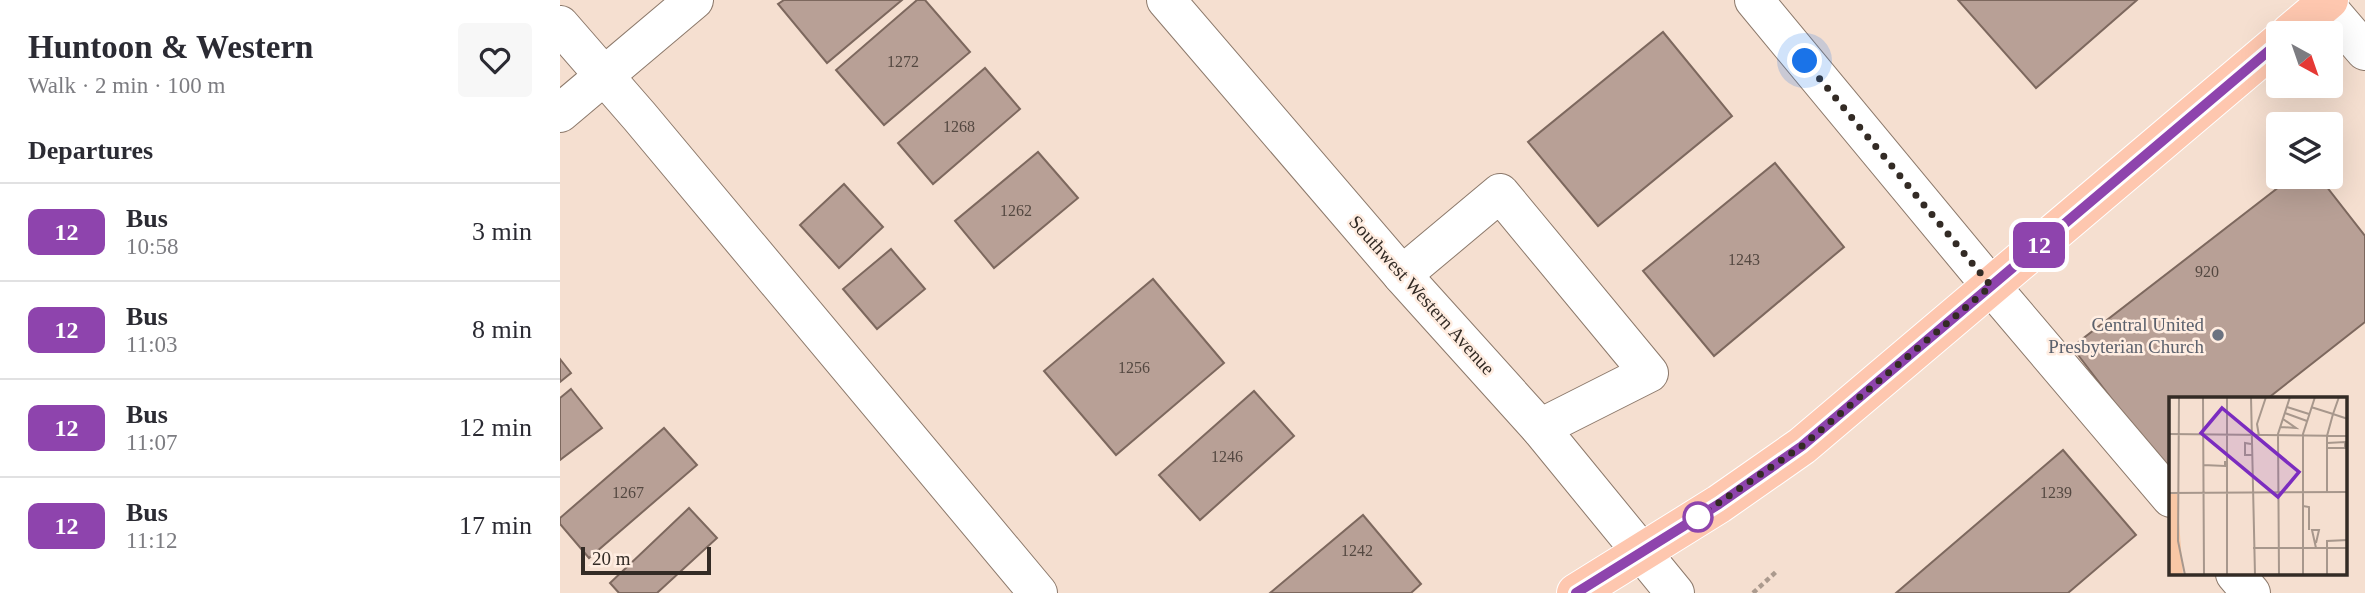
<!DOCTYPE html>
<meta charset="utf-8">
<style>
:root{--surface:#fff;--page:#f7f7f7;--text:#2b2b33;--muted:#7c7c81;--line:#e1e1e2}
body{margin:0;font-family:"Times New Roman",serif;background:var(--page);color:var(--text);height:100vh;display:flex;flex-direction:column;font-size:26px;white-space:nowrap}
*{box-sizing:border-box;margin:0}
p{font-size:23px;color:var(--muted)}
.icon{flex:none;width:38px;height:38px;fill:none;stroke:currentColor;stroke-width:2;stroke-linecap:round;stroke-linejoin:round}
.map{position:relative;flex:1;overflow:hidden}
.side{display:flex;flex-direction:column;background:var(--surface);width:560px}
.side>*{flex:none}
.badge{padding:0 14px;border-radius:10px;font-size:24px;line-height:46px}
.needle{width:46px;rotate:140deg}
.buttons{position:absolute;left:1706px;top:21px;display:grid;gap:14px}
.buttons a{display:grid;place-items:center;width:77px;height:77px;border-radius:7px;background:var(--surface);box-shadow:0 7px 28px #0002;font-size:35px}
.scale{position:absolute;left:21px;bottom:18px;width:130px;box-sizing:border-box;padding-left:7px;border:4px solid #332b25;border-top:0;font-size:19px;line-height:24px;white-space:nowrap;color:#332b25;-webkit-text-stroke:5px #ffede1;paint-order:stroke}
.you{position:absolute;width:35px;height:35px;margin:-18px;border:5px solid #fff;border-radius:50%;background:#1a73e8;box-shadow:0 0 0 10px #1a73e833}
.map>.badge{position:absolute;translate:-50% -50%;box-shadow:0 0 0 4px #fff}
h2{padding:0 28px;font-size:26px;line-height:63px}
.round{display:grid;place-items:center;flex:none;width:74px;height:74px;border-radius:7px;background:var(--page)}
.headline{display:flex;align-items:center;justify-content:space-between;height:119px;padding:0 28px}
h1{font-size:33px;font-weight:700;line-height:52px}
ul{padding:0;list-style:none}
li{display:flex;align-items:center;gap:21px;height:98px;padding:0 28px;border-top:2px solid var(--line)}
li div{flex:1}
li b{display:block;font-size:26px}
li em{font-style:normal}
li .badge{min-width:77px;font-weight:700;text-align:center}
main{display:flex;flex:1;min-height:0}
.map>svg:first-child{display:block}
</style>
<main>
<section class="side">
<div class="headline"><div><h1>Huntoon &amp; Western</h1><p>Walk · 2 min · 100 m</p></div><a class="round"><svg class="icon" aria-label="heart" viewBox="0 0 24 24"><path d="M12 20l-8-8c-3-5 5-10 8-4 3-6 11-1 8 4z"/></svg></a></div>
<h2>Departures</h2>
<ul>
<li><span class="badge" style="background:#8e44ad;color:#fff">12</span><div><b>Bus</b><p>10:58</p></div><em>3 min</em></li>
<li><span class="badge" style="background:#8e44ad;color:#fff">12</span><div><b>Bus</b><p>11:03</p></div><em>8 min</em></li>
<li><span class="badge" style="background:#8e44ad;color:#fff">12</span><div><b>Bus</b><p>11:07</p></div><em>12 min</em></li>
<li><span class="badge" style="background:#8e44ad;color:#fff">12</span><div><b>Bus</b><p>11:12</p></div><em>17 min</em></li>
</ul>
</section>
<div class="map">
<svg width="1805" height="593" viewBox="0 0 1805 593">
<rect width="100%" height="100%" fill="#f5dfd0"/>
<g fill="#b8a096" stroke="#7d685e" stroke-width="2">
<polygon points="224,0 342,0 267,63 218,4"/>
<polygon points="357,0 365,0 410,52 324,125 276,70"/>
<polygon points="1398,0 1577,0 1476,88"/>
<polygon points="1103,32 1172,116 1038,226 968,142"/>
<polygon points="425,68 460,109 373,184 338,143"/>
<polygon points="478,152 518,198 434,268 395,221"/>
<polygon points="1215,163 1284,247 1154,356 1083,271"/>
<polygon points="1732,177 1759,177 1805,236 1805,322 1707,399 1611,399 1609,474 1512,347"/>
<polygon points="284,184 323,227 279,268 240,225"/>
<polygon points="331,249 365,289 317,329 283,289"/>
<polygon points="593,279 664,363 556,455 484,371"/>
<polygon points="0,359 11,373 0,382"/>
<polygon points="11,389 42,428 0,460 0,398"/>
<polygon points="694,391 734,436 640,520 599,475"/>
<polygon points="104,428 137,465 29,558 0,524 0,518"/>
<polygon points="1503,450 1576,535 1508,593 1336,593"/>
<polygon points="129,508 157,538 97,593 59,593 50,583"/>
<polygon points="803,515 861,584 851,593 710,593"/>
</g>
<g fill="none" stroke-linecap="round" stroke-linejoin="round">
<defs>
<g id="minor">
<polyline points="606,0 842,275 980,428 1115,593"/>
<polyline points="1194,0 1431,286 1611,498"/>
<polyline points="1761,0 1805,51"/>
<polyline points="0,25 80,117 478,593"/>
<polyline points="0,113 134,0"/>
<polyline points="842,275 940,193 1089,373 980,428"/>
<polyline points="1675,574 1691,593"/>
</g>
<g id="major">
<polyline points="1730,33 1769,0"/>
<polyline points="1016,593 1159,504 1242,446 1718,43"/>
</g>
</defs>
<use href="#minor" stroke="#8c796b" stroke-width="40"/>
<use href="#major" stroke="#fff" stroke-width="40"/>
<polyline stroke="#ab9a8e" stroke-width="4.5" stroke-dasharray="5 3.5" stroke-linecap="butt" points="1193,593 1217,571"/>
<use href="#minor" stroke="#fff" stroke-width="38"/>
<use href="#major" stroke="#fec7af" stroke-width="38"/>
</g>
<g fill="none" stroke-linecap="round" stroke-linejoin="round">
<defs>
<polyline id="line" points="1016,593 1159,504 1242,446 1718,43"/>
</defs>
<use href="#line" stroke="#fff" stroke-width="16"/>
<use href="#line" stroke="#8e44ad" stroke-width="10"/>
<polyline stroke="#332b25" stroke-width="7" stroke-dasharray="0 12.6" points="1138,517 1242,446 1431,286 1245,61"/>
</g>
<circle fill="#6b7280" stroke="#ffede1" stroke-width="2.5" cx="1658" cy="335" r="7"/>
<circle fill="#fff" stroke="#8e44ad" stroke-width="3.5" cx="1138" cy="517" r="14"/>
<g text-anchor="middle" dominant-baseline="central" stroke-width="5" stroke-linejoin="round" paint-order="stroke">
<g font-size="16" fill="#544841">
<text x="343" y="61">1272</text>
<text x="399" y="126">1268</text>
<text x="456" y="210">1262</text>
<text x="1184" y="259">1243</text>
<text x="1647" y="271">920</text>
<text x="574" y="367">1256</text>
<text x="667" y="456">1246</text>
<text x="68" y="492">1267</text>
<text x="1496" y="492">1239</text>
<text x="797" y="550">1242</text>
</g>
<g font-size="19" fill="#332b25" stroke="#ffede1">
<text transform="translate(862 295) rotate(48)">Southwest Western Avenue</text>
</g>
<g font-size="19" fill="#5b616d" stroke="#ffede1" text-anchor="end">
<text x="1644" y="324">Central United<tspan x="1644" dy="22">Presbyterian Church</tspan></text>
</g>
</g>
<g transform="translate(1609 397)">
<rect width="178" height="178" fill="#f5dfd0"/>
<path d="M 0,97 L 8,97 L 14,178 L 0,178 Z" fill="#f8c7a5"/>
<path fill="none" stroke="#a7978c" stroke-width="2" d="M 10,0 L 9,144 L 16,178M 34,0 L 35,178M 58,0 L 58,178M 82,0 L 86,178M 118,10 L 140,17M 142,10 L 164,17 L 170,0M 116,16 L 138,24M 179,22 L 164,17 L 158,39 L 158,51 L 179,51M 112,30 L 127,31 L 114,22M 0,37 L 179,39M 90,39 L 88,27 L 97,0M 158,46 L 176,45 L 176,51M 82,47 L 76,46 L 76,58 L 83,58M 34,68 L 56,69 L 56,64M 158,95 L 158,51M 0,96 L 179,95M 134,109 L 140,110 L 140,133M 84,151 L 179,151M 147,151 L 143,133 L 150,133 L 147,146M 110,178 L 109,37 L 121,0M 134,178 L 134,37 L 146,0M 158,178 L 158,144 L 179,143"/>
<path fill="#7b2cbf" fill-opacity="0.15" stroke="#7b2cbf" stroke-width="3.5" d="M 53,11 L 130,75 L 109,100 L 32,36 Z"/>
<rect width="178" height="178" fill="none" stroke="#332b25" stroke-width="3.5"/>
</g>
</svg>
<div class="buttons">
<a><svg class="needle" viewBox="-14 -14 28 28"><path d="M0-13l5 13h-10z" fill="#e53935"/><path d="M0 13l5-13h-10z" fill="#7c7c81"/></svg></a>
<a><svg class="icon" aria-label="layers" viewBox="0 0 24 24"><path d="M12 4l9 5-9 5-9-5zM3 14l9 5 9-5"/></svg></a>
</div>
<div class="scale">20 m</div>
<div class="you" style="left:1245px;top:61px"></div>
<b class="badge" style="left:1479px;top:245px;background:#8e44ad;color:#fff">12</b>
</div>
</main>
